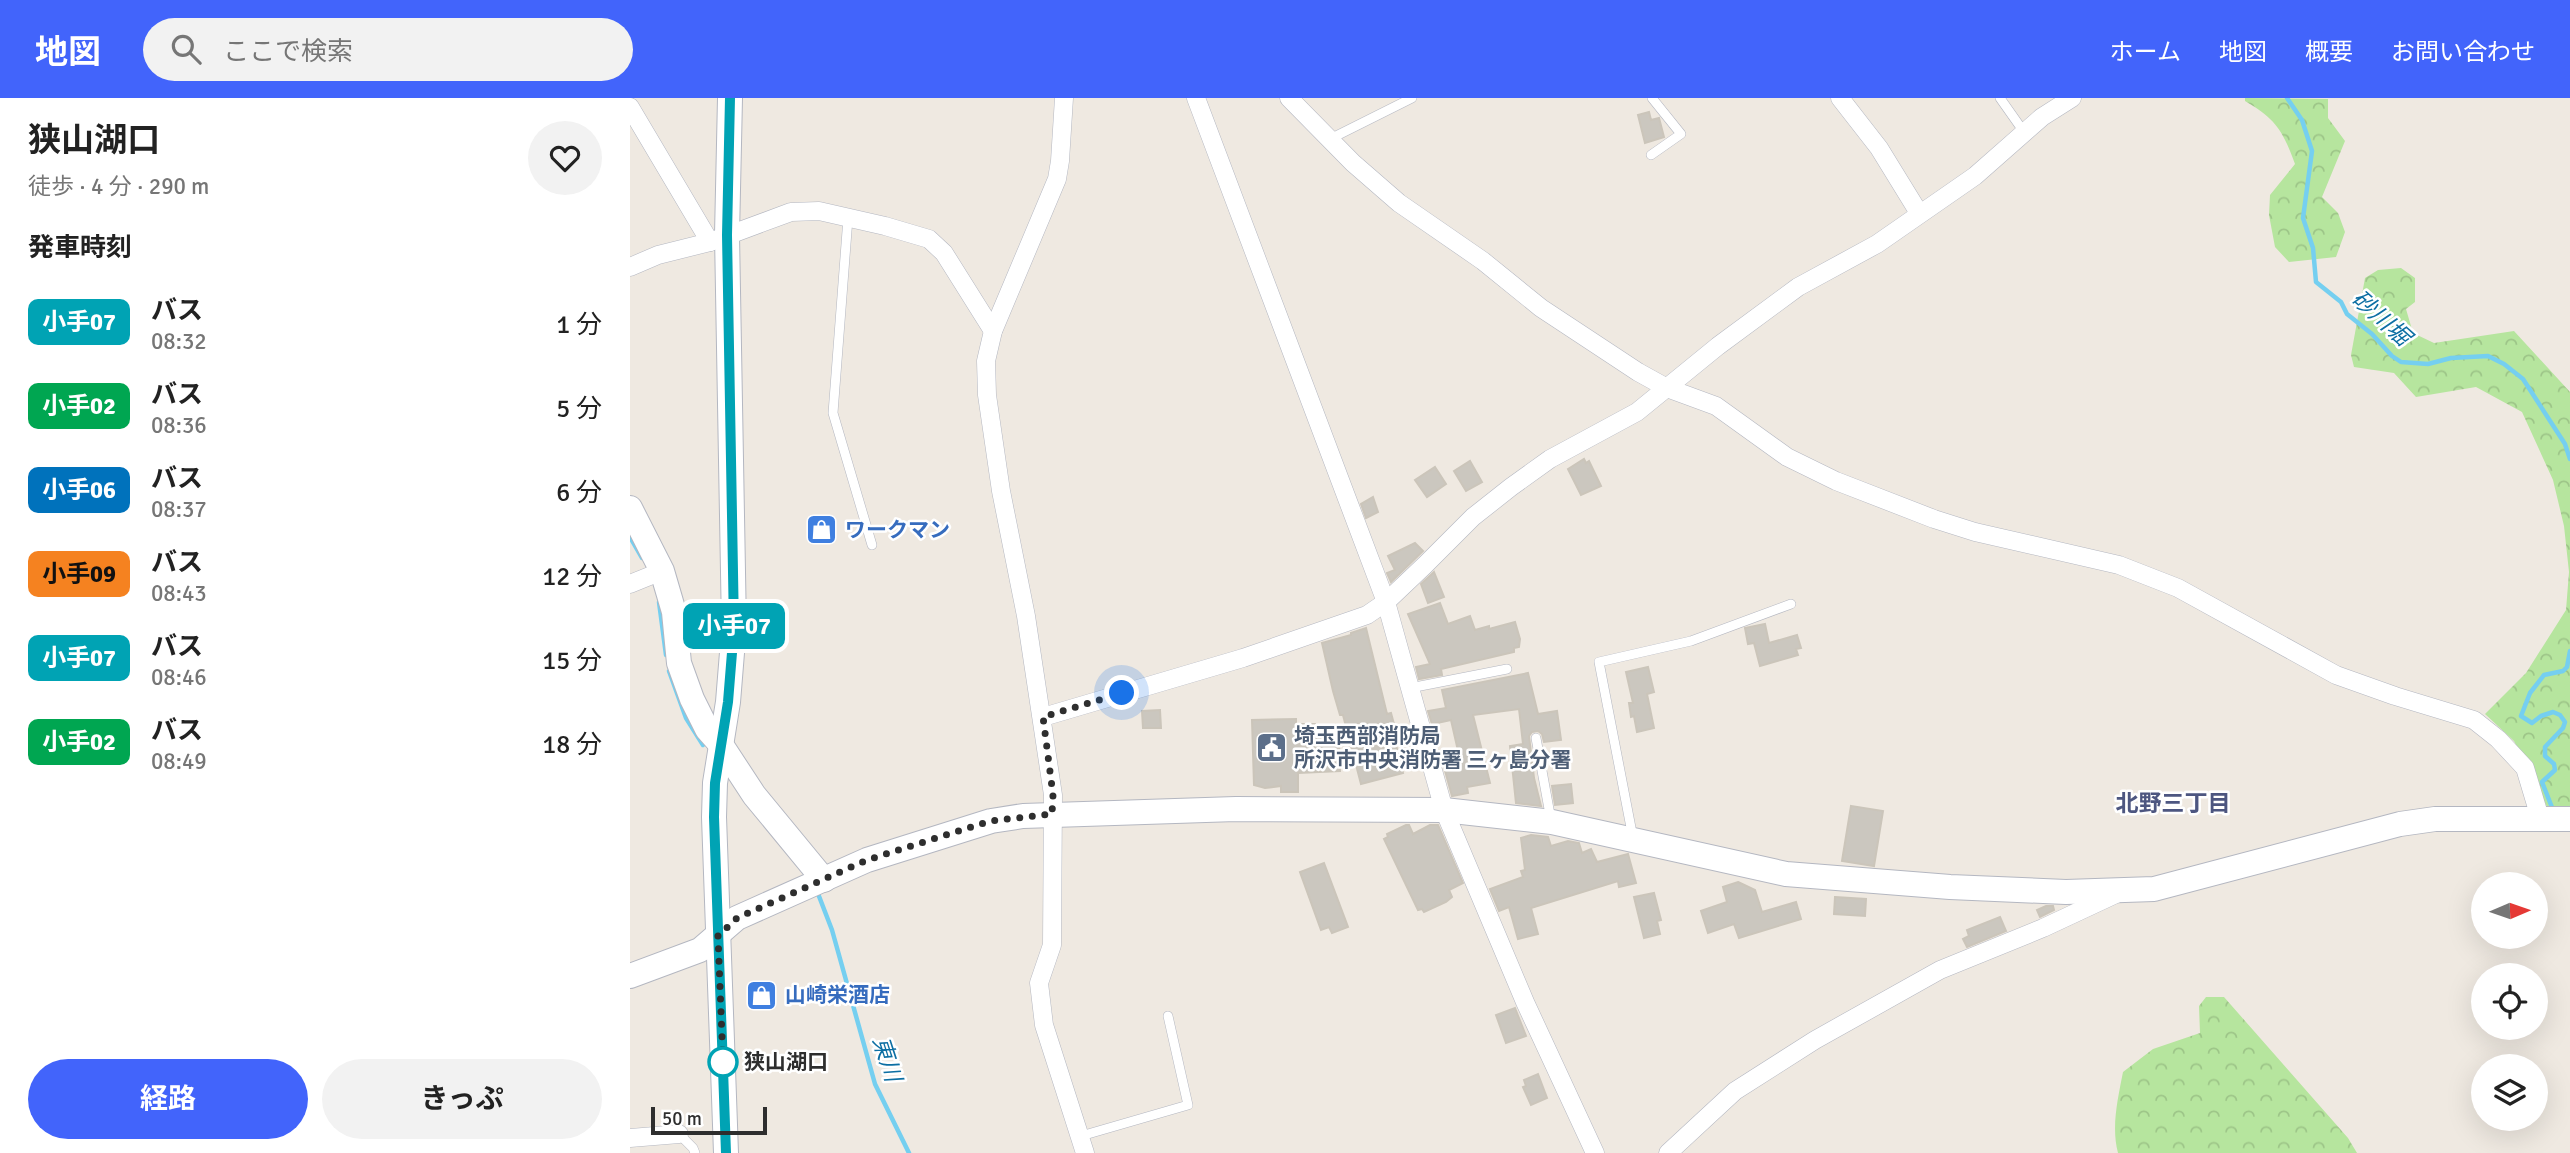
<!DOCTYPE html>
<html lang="ja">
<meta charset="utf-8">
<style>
:root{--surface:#fff;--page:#f2f2f2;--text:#222;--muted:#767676;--accent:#4264fb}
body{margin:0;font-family:Signika,"Noto Sans JP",sans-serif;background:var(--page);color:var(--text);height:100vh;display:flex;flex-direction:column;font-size:26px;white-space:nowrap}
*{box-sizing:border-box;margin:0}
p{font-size:23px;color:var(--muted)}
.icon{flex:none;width:38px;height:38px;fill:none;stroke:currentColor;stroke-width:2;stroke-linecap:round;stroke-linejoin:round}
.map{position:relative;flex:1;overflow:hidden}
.side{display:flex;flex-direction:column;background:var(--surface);width:630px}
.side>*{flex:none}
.badge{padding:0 14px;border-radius:10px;font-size:24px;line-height:46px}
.needle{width:46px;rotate:88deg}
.buttons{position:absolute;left:1841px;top:774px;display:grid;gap:14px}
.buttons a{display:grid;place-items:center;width:77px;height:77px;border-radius:50%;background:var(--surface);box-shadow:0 7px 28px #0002;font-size:35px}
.scale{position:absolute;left:21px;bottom:18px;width:116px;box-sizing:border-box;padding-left:7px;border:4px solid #2e2e2e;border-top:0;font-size:19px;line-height:24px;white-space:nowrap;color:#2e2e2e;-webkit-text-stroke:5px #fff;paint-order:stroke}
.you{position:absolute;width:35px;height:35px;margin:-18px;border:5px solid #fff;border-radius:50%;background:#1a73e8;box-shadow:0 0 0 10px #1a73e833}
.map>.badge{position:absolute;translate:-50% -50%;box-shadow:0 0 0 4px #fff}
h2{padding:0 28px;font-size:26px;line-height:63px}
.round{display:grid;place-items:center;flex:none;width:74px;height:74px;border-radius:37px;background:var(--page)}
.summary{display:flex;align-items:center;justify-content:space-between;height:119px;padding:0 28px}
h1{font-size:33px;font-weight:700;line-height:52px}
.cta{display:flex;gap:14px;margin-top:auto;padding:14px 28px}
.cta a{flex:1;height:80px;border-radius:42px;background:var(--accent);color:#fff;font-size:28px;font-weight:700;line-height:80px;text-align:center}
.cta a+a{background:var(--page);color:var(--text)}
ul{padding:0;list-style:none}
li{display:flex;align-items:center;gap:21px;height:84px;padding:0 28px}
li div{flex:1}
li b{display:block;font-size:26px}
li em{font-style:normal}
li .badge{min-width:77px;font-weight:700;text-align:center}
header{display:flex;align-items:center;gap:42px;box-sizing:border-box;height:98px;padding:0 35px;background:var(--accent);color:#fff}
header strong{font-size:33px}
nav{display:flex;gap:38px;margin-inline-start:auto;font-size:24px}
.search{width:490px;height:63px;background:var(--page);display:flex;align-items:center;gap:18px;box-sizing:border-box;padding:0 24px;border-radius:38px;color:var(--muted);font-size:26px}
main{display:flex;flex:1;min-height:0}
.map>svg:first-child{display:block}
</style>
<header>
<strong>地図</strong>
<div class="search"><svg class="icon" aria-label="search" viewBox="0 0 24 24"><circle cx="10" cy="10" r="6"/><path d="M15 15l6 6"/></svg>ここで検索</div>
<nav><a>ホーム</a><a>地図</a><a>概要</a><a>お問い合わせ</a></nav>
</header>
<main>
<section class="side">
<div class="summary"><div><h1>狭山湖口</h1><p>徒歩 · 4 分 · 290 m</p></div><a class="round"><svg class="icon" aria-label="heart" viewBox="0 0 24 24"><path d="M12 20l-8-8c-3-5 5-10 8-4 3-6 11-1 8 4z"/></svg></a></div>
<h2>発車時刻</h2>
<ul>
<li><span class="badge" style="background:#00a3b4;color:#fff">小手07</span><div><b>バス</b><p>08:32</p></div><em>1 分</em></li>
<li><span class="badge" style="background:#00a651;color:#fff">小手02</span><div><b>バス</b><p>08:36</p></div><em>5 分</em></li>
<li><span class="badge" style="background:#0072bc;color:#fff">小手06</span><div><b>バス</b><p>08:37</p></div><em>6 分</em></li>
<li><span class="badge" style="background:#f58220;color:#111">小手09</span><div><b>バス</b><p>08:43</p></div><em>12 分</em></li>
<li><span class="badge" style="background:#00a3b4;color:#fff">小手07</span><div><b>バス</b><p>08:46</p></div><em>15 分</em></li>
<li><span class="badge" style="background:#00a651;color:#fff">小手02</span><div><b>バス</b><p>08:49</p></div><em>18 分</em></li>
</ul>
<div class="cta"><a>経路</a><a>きっぷ</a></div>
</section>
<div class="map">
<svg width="1940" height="1055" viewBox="0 0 1940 1055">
<defs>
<pattern id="forest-crowns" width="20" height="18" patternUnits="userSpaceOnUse" patternTransform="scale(1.75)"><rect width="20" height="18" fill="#b6e59e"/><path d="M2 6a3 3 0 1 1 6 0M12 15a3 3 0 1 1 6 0" fill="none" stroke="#9dc588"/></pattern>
</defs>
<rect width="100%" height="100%" fill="#efe9e1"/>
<g fill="url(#forest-crowns)">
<path d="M 1615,0 L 1698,1 L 1698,20 L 1715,43 L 1692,99 L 1708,115 L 1715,134 L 1706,159 L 1659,164 L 1645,149 L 1639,117 L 1640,97 L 1665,66 C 1653,33 1646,21 1615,3 Z"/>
<polygon points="1771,170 1785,180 1785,204 1776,211 1783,235 1804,245 1884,233 1940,294 1940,711 1919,713 1884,643 1855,616 1896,575 1936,512 1939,474 1934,428 1923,382 1892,314 1846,289 1786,299 1764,275 1724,269 1721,257 1735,180 1748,172"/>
<path d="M 1576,899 L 1594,899 L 1718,1040 L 1727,1055 L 1488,1055 C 1481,1029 1488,1000 1493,974 L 1523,951 L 1570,935 L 1569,908 Z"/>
</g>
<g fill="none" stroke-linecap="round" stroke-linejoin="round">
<g stroke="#75cff0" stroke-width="4.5">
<polyline points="1657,0 1672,22 1682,53 1673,120 1683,150 1686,184 1711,204 1717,216 1742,236 1762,258 1771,264 1798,266 1821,260 1858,258 1874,266 1893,281 1935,346 1940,361"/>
<polyline points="0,439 12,460"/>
<polyline points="29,504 36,557"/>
<polyline points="39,573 56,620 73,647"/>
<polyline points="1923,712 1912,684 1925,672 1924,666 1915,658 1915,649 1933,630 1935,624 1930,617 1923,614 1911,618 1902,625 1891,618 1900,595 1914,577 1933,573 1937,569 1940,553"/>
<polyline points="187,793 202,832 245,986 279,1055"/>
</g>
</g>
<g fill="#cbc7bf" stroke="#cbc5ba" stroke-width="2">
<polygon points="1019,14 1021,22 1029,20 1034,39 1015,45 1008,17"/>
<polygon points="954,361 956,365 959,363 971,388 951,397 938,371"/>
<polygon points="840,363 852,384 836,393 824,373"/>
<polygon points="805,369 816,386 797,399 785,382"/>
<polygon points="743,399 748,414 736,420 731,406"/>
<polygon points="785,445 793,453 761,484 757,475 765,472 758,458"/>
<polygon points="804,474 814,499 798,505 791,486"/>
<polygon points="810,505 818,526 840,518 845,532 859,528 859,531 885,524 890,541 889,549 884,550 884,554 811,571 812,577 789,581 786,569 800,566 778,516"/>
<polygon points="1135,526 1139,545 1167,537 1171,550 1166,551 1168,557 1130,568 1124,545 1118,546 1115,530"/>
<polygon points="736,530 757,616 761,615 764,626 761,627 773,675 731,686 713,617 710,617 703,593 692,545 721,537 721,535"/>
<polygon points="1018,569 1024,594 1017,596 1024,630 1007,634 1004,618 1001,619 999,605 1003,605 996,574"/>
<polygon points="898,575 908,616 927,613 931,642 914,644 912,636 908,633 902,634 899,638 904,680 911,708 886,705 880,648 893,646 889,611 843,617 860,685 837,689 838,695 822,698 814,669 831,666 821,622 802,626 798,613 816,610 812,592"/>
<polygon points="530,612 531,630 513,630 512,613"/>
<polygon points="666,621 666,626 685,626 684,641 709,641 710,673 668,675 668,694 651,694 651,688 635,690 624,687 622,622"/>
<polygon points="941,686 943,705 925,707 922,688"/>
<polygon points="1221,708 1253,713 1244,768 1212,763"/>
<polygon points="776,727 779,727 783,736 800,727 808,727 833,785 819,792 822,799 816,804 794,814 792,811 788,812 754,741 758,739 757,736"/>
<polygon points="901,737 918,739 921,748 938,743 949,745 952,755 961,751 967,764 998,756 1006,785 989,789 988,783 901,810 908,836 888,841 879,809 869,813 860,791 893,779 891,773 895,772 891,740"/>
<polygon points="694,765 718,829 702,835 699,829 691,832 670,774"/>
<polygon points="1108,784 1125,792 1132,814 1166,804 1171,821 1109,840 1104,826 1078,835 1071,813 1097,804 1093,789"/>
<polygon points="1024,795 1031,822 1027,823 1030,836 1014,840 1004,799"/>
<polygon points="1205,799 1236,801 1235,818 1204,816"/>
<polygon points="1416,808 1423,808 1424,812 1410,819 1407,812"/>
<polygon points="1370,819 1376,833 1337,849 1333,841 1339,838 1337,832"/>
<polygon points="885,910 896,938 876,945 866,917"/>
<polygon points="908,976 917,1000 901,1007 893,989 896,988 894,982"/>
</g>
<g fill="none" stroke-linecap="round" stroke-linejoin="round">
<defs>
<g id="lane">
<polyline points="1370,0 1394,34"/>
<polyline points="700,41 782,0"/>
<polyline points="1021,57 1051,36 1022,0"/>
<polyline points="218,120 203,315 242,447"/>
<polyline points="780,590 877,571"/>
<polyline points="906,640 921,722"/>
<polyline points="1003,740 969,564 1061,543 1161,506"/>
<polyline points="49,1036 63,1050 65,1055"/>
<polyline points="451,1038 558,1007 538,918"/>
</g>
<g id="street">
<polyline points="434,0 430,63 427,81 363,233 356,263 357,297 371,393 396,518 423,697 422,847 409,885 414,927 455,1055"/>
<polyline points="566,0 756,504 814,712 895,904 965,1055"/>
<polyline points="659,0 723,65 769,105 853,163 911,210 1008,274 1037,290 1086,308 1157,359 1206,383 1304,421 1345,434 1489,467 1548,490 1706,577 1765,598 1844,622 1868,641 1895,670 1910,720"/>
<polyline points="1210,0 1249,50 1289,115"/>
<polyline points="0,9 80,144"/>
<polyline points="0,169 28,157 80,144 161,114 189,113 255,128 299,141 314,155 363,233"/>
<polyline points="0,486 32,473"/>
<polyline points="413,619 613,560 737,517 756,504 795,467 843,419 881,389 920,361 1007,314 1088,248 1168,189 1247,146 1345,78 1412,19 1442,0"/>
<polyline points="0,1040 49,1036"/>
<polyline points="1038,1055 1105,993 1185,942 1310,872 1413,830 1488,795"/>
</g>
<g id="secondary">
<polyline points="0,410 32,473 44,514 49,565 62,601 77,631 92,648 124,697 194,782"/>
<polyline points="0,878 70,852 107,820 237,762 361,723 393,718 606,711 814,712 922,724 1156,776 1320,789 1436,794 1524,791 1770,726 1805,721 1940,721"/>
<polyline points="96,1055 84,719 85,685 98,604 104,530 97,137 100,0"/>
</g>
</defs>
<use href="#lane" stroke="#b4b7c1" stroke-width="10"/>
<use href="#street" stroke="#b4b7c1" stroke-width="19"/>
<use href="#secondary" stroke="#b4b7c1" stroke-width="26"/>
<use href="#lane" stroke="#fff" stroke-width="9"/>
<use href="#street" stroke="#fff" stroke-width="18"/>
<use href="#secondary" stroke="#fff" stroke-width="24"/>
</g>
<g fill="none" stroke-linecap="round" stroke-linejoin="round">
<defs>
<polyline id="line" points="96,1055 84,719 85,685 98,604 104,530 97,137 100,0"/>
</defs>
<use href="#line" stroke="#fff" stroke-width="16"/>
<use href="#line" stroke="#00a3b4" stroke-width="10"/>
<polyline stroke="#2e2e2e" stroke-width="7" stroke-dasharray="0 12.6" points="93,964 88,838 107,820 237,762 360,723 422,716 423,697 413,619 492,595"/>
</g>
<defs>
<symbol id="shop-square" viewBox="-11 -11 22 22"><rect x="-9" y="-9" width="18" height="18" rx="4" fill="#3f7fe0" stroke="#fff"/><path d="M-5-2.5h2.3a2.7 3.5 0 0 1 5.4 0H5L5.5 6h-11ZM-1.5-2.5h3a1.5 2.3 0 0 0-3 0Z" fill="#fff"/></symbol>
<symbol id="civic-square" viewBox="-11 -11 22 22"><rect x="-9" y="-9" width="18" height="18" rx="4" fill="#5c6f8a" stroke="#fff"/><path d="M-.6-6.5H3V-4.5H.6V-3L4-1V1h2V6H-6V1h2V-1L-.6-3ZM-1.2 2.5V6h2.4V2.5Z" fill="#fff"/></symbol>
</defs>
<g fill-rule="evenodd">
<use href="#shop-square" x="174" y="414" width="35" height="35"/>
<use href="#civic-square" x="624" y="632" width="35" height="35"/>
<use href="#shop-square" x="114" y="880" width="35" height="35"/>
</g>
<circle fill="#fff" stroke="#00a3b4" stroke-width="3.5" cx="93" cy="964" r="14"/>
<g text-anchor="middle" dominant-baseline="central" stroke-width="5" stroke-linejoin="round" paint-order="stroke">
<g font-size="21" font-weight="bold" fill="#366cbe" stroke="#fff" text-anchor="start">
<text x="215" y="432">ワークマン</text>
<text x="155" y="897">山崎栄酒店</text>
</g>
<g font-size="21" font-weight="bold" fill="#4e5e75" stroke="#fff" text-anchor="start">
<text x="664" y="638">埼玉西部消防局<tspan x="664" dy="24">所沢市中央消防署 三ヶ島分署</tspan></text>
</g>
<g font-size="21" font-weight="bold" fill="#2e2e2e" stroke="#fff" text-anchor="start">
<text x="114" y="964">狭山湖口</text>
</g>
<g font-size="23" font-style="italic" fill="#0d6fa3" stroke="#fff">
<text transform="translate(1751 220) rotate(42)">砂川堀</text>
<text transform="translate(257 961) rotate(72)">東川</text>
</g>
<g font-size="23" font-weight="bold" fill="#4d5680" stroke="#fff">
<text x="1543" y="705">北野三丁目</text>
</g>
</g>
</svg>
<div class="buttons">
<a><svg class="needle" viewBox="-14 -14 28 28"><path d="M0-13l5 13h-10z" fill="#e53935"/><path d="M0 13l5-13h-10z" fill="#767676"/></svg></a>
<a><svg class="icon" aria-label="locate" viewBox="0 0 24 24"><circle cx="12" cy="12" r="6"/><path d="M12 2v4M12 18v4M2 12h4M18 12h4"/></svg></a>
<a><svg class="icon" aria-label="layers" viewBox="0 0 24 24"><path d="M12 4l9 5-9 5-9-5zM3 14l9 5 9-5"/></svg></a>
</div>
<div class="scale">50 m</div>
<div class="you" style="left:492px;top:595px"></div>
<b class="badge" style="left:104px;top:528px;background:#00a3b4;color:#fff">小手07</b>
</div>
</main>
